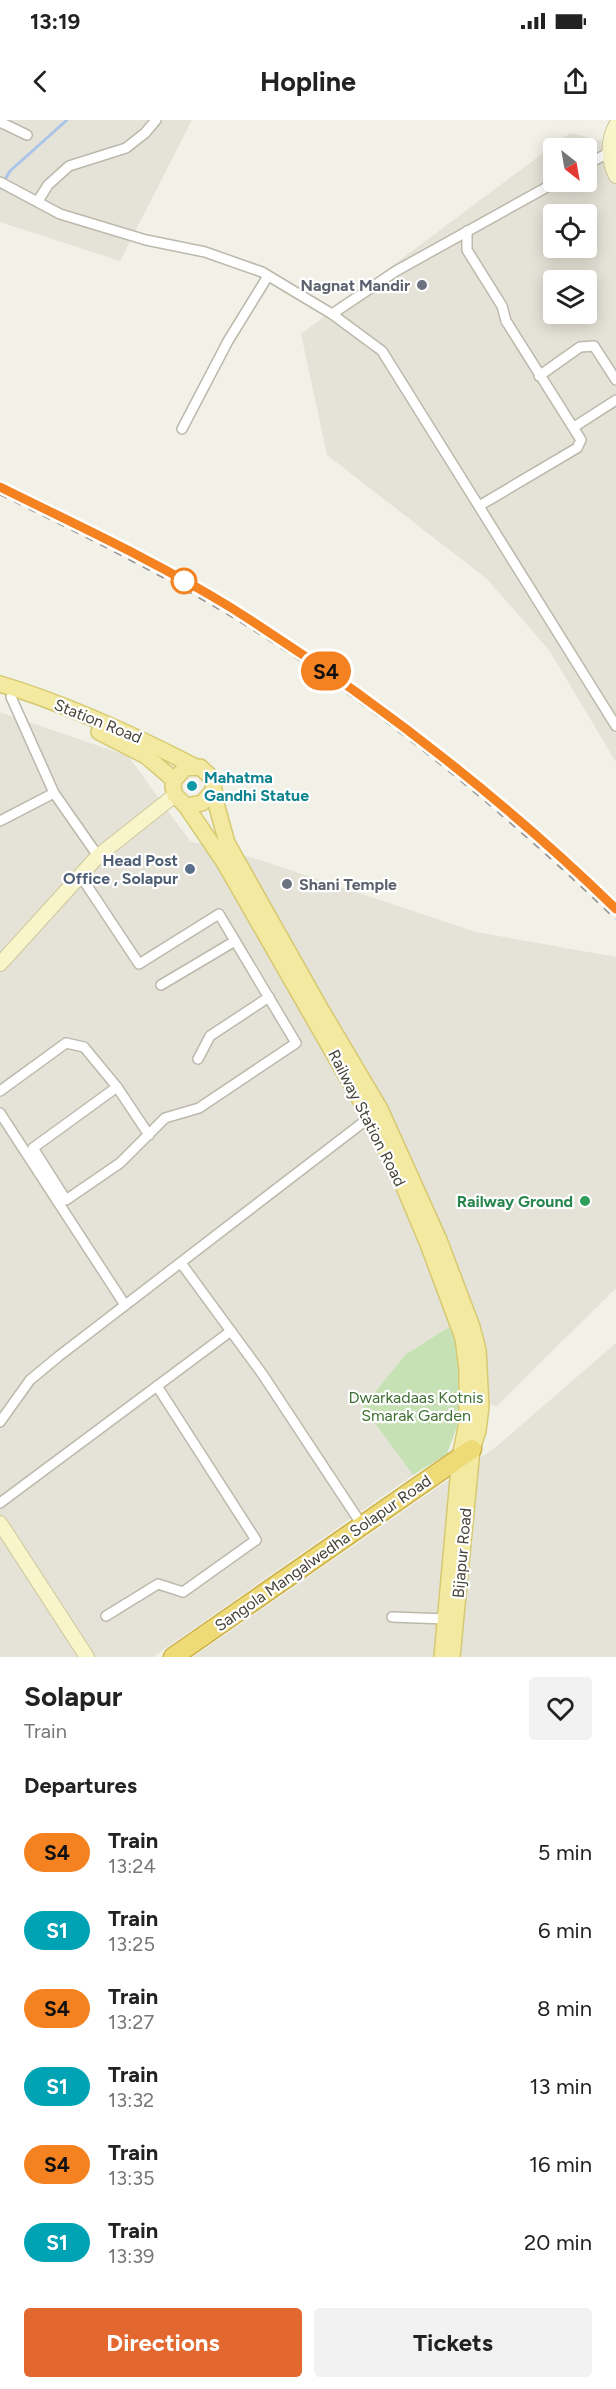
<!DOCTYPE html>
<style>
:root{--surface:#fff;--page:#f2f2f2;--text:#222;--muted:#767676;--accent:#e2682f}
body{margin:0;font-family:Figtree,sans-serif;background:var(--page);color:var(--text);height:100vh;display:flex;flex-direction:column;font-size:22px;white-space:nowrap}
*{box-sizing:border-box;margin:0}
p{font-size:20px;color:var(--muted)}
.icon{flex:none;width:33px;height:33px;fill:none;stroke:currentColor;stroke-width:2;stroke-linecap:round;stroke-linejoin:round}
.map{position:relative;height:1537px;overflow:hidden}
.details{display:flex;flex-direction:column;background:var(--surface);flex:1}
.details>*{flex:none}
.badge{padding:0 12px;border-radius:20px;font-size:21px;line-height:39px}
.needle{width:39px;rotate:149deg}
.fabs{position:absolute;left:543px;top:18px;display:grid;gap:12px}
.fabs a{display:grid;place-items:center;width:54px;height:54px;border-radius:6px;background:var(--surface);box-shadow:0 3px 15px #0003;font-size:30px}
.map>.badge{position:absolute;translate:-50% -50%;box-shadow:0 0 0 3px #fff}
h2{padding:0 24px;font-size:22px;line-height:54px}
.round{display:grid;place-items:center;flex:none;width:63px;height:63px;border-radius:6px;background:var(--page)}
.summary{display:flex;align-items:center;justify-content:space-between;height:102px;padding:0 24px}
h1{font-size:28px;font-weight:700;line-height:45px}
.action{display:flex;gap:12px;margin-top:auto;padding:12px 24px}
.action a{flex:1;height:69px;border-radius:6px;background:var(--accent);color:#fff;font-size:24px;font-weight:700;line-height:69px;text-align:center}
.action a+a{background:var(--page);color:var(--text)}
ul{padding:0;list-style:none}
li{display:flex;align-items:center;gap:18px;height:78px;padding:0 24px}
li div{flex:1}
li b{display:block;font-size:22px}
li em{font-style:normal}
li .badge{min-width:66px;font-weight:700;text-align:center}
.status{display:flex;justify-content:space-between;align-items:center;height:42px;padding:0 30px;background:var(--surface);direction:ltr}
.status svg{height:16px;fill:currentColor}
header{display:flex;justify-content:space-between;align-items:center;height:78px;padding:0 24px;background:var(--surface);font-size:27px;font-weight:700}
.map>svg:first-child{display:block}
</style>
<div class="status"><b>13:19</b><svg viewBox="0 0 49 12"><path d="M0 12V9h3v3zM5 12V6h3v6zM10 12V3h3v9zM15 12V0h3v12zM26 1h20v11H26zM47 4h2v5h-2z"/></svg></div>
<header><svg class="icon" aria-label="back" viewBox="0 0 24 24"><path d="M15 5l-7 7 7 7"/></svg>Hopline<svg class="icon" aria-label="share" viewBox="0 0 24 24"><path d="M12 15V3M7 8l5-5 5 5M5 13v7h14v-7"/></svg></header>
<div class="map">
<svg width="616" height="1537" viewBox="0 0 616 1537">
<rect width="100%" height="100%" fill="#f2f1e8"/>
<g fill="#e5e3d7" fill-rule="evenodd">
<polygon points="0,0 192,0 120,141 0,102"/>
<path d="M 570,13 L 616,25 L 616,642 L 549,530 L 487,459 L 327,335 L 301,214 ZM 554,28 L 586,28 L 586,62 L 554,62 ZM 554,94 L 586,94 L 586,128 L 554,128 ZM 554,160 L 586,160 L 586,194 L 554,194 Z"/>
<polygon points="0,592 128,636 190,721 257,739 476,812 616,837 616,1168 496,1287 488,1282 477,1195 449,1207 405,1235 363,1287 413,1355 153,1537 0,1537"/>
<polygon points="616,1223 616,1537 193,1537 496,1327"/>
</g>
<polygon fill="#c6e2b5" points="449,1207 458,1229 460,1246 457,1307 447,1334 413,1355 363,1287 405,1235"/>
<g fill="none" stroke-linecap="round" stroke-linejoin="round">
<polyline stroke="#abc5e8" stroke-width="3" points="0,68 10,51 67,0"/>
<defs>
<g id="street">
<polyline points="0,2 27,15"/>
<polyline points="586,45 610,32"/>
<polyline points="0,62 60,94 146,120 205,132 262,152 332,194 382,231 616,606"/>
<polyline points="38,81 48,65 69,46 126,28 145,13 156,0"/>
<polyline points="467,111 467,130 502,186 506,201 581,320 577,328 479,386"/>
<polyline points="332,194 396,151 556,62"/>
<polyline points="539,256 580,227 594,226 616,260"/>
<polyline points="574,307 616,280"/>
<polyline points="182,309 228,221 268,156"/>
<polyline points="11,577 54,673 98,736"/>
<polyline points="0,701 54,673"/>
<polyline points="80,755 139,844 219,794 296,923 199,988 165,998 120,1043 66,1080 33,1028 117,967 149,1015"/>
<polyline points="161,865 235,821"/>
<polyline points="198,939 210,916 269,877"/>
<polyline points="0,971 66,923 84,927 117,967"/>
<polyline points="0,993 125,1185"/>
<polyline points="181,1143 263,1255 362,1405"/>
<polyline points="0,1302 30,1260 59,1236 374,994"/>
<polyline points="0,1383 231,1211"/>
<polyline points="106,1496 158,1464 183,1472 256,1420 157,1266"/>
<polyline points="392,1497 446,1499"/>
</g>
<g id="secondary">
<path d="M 616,5 C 607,20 608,41 616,56"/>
<polyline points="0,844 98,736 175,675"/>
<polyline points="0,1403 87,1537"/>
</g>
<g id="primary">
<path d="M 0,564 C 67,584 132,614 194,646"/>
<polyline points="99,612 146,636 174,660"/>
<polyline points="186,686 202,683 213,671"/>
<polyline points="442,1537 460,1337 467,1303 467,1250 463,1218 428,1124 399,1055 370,997 224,742 186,686 175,675 173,667 174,660 185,648 200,647 212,658 217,687 227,723 320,888 380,989 439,1120 472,1207 478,1230 481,1286 478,1311 472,1329 452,1537"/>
</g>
<polyline id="highway" points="173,1537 472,1329"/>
</defs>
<use href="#street" stroke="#bcb9ac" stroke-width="12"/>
<use href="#secondary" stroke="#cdc89c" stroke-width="16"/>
<use href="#primary" stroke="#d6c972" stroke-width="18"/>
<use href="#highway" stroke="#ccb148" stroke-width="21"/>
<use href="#street" stroke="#fff" stroke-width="9"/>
<use href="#secondary" stroke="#f9f5cb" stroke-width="14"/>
<use href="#primary" stroke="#f3e9a0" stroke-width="15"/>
<use href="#highway" stroke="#eeda77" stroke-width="18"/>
<path stroke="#969696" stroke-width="3" stroke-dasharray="8 8" stroke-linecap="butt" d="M 0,374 C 76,411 152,449 225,492 C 367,578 497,684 616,799"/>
</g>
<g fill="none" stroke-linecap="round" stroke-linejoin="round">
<defs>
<path id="line" d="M 0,367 C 77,405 157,442 230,487 C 369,575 498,674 616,789"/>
</defs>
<use href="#line" stroke="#fff" stroke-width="14"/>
<use href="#line" stroke="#f58220" stroke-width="9"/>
</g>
<g fill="#6b7280" stroke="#fff" stroke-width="2">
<circle cx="422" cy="165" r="6"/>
<circle cx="287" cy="764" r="6"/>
</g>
<circle fill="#fff" stroke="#f58220" stroke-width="3" cx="184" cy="461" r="12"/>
<circle fill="#0f9aa8" stroke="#fff" stroke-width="2" cx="192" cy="666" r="6"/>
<circle fill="#5c6f8a" stroke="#fff" stroke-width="2" cx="190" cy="749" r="6"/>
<circle fill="#2e9e5b" stroke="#fff" stroke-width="2" cx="585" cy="1081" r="6"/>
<g text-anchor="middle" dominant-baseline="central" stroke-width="4.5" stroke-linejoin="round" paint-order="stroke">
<g font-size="16" font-weight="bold" fill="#5b616d" stroke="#fff" text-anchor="end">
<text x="410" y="165">Nagnat Mandir</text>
<text x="299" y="764" text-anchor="start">Shani Temple</text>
</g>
<g font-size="16" fill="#454237" stroke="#fff">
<text transform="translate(98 601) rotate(22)">Station Road</text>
<text transform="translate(367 998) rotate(63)">Railway Station Road</text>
<text transform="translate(323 1433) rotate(-35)">Sangola Mangalwedha Solapur Road</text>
<text transform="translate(462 1433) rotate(-85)">Bijapur Road</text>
</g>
<g font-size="16" font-weight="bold" fill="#0d838f" stroke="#fff" text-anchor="start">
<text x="204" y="657">Mahatma<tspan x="204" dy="18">Gandhi Statue</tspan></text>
</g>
<g font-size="16" font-weight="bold" fill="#4e5e75" stroke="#fff" text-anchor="end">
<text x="178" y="740">Head Post<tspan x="178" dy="18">Office , Solapur</tspan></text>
</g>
<g font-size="16" font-weight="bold" fill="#27864d" stroke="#fff" text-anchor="end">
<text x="573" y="1081">Railway Ground</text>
</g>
<g font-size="16" fill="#3e7031" stroke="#fff">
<text x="416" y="1277">Dwarkadaas Kotnis<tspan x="416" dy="18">Smarak Garden</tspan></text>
</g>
</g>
</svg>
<div class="fabs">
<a><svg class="needle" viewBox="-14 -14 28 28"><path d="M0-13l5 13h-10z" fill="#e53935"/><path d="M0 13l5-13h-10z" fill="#767676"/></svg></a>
<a><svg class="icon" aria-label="locate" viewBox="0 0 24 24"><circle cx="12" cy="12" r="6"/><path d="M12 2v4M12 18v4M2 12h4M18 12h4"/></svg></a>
<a><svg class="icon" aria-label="layers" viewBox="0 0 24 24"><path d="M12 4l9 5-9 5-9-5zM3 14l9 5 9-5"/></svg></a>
</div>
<b class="badge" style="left:326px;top:551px;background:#f58220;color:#111">S4</b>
</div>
<section class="details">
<div class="summary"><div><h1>Solapur</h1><p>Train</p></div><a class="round"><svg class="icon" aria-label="heart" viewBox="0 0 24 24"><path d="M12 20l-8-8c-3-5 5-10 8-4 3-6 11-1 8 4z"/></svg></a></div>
<h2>Departures</h2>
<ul>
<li><span class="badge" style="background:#f58220;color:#111">S4</span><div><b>Train</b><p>13:24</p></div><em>5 min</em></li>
<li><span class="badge" style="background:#00a3b4;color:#fff">S1</span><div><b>Train</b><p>13:25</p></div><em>6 min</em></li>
<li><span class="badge" style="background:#f58220;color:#111">S4</span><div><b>Train</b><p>13:27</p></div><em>8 min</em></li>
<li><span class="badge" style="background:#00a3b4;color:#fff">S1</span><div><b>Train</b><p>13:32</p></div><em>13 min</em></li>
<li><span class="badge" style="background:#f58220;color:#111">S4</span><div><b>Train</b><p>13:35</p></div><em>16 min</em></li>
<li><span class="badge" style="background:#00a3b4;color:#fff">S1</span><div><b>Train</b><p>13:39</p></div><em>20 min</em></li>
</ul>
<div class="action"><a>Directions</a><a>Tickets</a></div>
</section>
